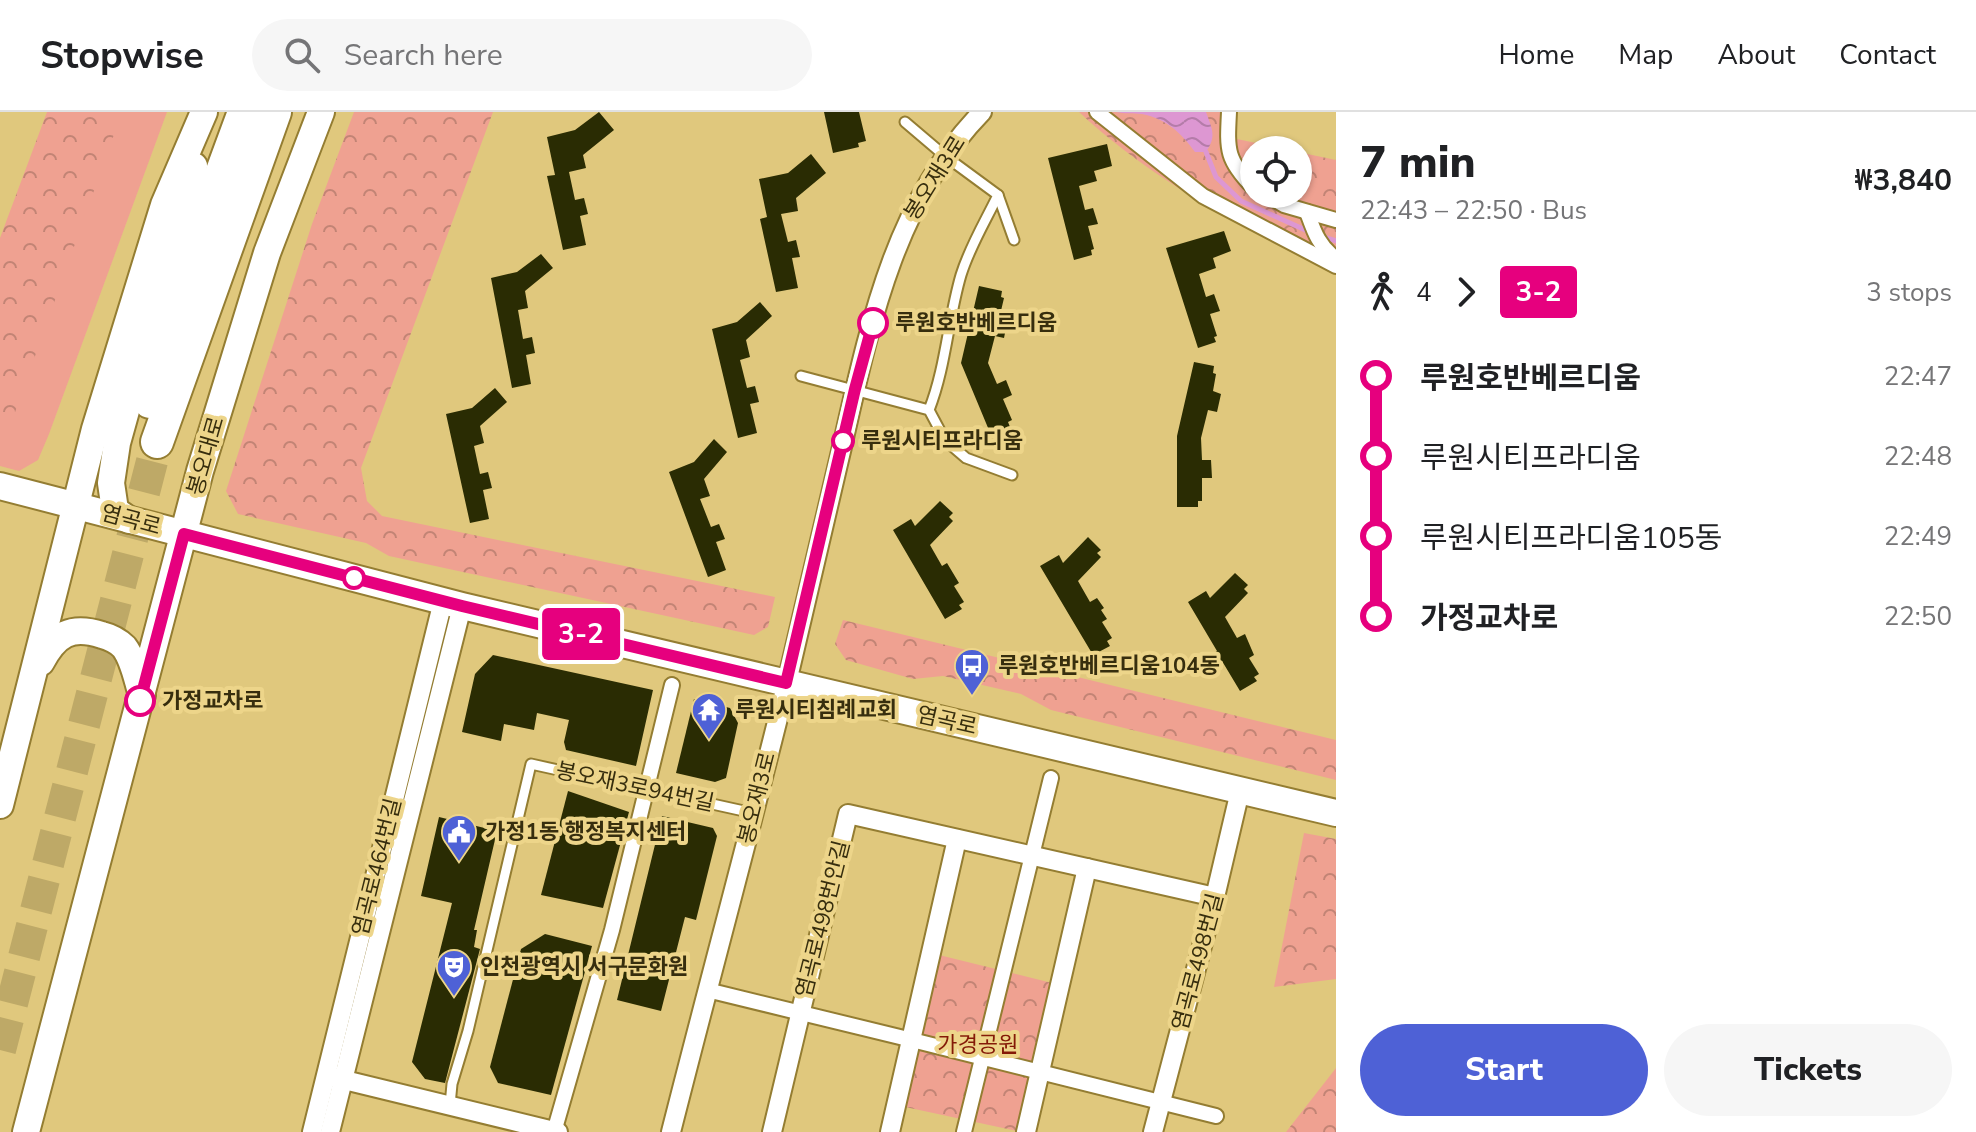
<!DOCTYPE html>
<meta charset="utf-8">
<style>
:root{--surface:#fff;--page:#f6f6f6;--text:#202124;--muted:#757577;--line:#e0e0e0;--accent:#4e61d6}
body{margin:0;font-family:"Nunito Sans","Noto Sans KR",sans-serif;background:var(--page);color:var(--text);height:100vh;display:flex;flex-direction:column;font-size:30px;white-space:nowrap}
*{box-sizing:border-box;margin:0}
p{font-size:26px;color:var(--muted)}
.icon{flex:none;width:44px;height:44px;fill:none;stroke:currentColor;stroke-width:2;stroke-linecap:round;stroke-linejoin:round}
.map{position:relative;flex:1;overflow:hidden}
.sheet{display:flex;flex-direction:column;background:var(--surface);width:640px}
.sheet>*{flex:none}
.badge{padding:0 16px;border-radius:6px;font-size:28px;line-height:52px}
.fabs{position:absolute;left:1240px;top:24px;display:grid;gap:16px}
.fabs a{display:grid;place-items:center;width:72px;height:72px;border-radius:50%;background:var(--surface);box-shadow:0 2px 6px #0004;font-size:40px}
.map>.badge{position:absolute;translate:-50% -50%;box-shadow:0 0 0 4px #fff}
.legs{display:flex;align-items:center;gap:12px;height:88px;padding:0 24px;font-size:26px}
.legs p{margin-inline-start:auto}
.summary{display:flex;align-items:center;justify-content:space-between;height:136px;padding:0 24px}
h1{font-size:44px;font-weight:800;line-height:60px}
.primary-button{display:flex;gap:16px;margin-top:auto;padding:16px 24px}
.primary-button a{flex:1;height:92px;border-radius:48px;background:var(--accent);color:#fff;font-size:32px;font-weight:800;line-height:92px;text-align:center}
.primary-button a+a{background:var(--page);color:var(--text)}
ul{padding:0 24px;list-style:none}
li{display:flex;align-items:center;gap:28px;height:80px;font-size:30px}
li i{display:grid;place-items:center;width:12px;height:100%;margin:0 10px;background:currentColor}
li i::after{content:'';width:20px;height:20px;margin:-10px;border:6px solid;border-radius:50%;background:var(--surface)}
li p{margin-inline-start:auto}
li:first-child i{background:linear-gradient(#0000 50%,currentColor 0)}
li:last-child i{background:linear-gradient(currentColor 50%,#0000 0)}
header{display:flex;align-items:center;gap:48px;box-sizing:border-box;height:112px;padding:0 40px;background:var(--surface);border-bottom:2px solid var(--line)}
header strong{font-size:38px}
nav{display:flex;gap:44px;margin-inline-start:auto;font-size:28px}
.search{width:560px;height:72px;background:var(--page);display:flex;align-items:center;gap:20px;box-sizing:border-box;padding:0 28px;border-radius:44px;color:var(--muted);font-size:30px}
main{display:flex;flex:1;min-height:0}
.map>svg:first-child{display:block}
</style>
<header>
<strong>Stopwise</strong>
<div class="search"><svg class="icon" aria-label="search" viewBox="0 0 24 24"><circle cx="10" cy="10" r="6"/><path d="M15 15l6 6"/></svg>Search here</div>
<nav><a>Home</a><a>Map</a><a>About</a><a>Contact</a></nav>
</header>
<main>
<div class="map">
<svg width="1336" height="1020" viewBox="0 0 1336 1020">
<defs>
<pattern id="forest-crowns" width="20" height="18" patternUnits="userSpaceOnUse" patternTransform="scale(2)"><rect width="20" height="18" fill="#efa191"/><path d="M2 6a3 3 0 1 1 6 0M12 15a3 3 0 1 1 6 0" fill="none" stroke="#c28475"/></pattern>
<pattern id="water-waves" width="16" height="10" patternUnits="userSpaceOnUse" patternTransform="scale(2)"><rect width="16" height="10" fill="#dd97d2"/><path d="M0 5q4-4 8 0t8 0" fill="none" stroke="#b47ca9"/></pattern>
</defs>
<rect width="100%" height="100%" fill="#e0c87d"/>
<polygon fill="#efa191" points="48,0 167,0 49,322 38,348 19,359 0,354 0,128"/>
<g fill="url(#forest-crowns)">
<polygon points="47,0 122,0 8,320 0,319 0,126"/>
<polygon points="354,0 493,0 361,356 367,389 382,404 775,485 768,515 754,523 389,444 366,431 238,402 226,379 312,112"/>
<path d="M 1079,0 L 1237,0 L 1232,26 L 1290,38 L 1254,38 L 1254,82 L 1298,82 L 1298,40 L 1336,48 L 1336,161 C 1245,117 1154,70 1079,0 Z"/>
<polygon points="843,508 1336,628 1336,668 1051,598 1021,582 943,564 913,567 846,548 835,532"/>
<polygon points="1304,721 1336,727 1336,867 1274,875"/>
<polygon points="931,841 1060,873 1022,1020 896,993"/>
<polygon points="1336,956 1336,1020 1286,1020"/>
</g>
<path fill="url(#water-waves)" d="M 1116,0 L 1206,0 C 1212,17 1217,24 1206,40 L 1195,40 C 1181,21 1167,7 1142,2 C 1134,1 1124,2 1116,0 Z"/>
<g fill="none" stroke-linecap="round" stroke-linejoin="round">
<g stroke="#dd97d2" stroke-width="5">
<polyline points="1206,40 1216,65 1241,89 1312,121"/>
<polyline points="1321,124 1336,129"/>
</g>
</g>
<g fill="#2a2c03">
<polygon points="599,0 614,18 583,43 586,56 569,60 575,88 584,86 588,102 580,104 586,133 563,138 547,64 555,63 547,25 575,18"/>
<polygon points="824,0 859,0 866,29 858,31 859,35 833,41"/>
<polygon points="1107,32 1112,54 1094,59 1097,69 1079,74 1085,98 1093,96 1098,112 1088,114 1094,137 1091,138 1092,143 1074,148 1048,46"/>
<polygon points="811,42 826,61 796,86 798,99 781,102 788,130 796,128 800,145 792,146 798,176 776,180 760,107 767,105 759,67 788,61"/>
<polygon points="1224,119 1231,139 1213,146 1216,156 1199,162 1206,185 1214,182 1220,199 1210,202 1217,224 1214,225 1216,230 1198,236 1166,136"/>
<polygon points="541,142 553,156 525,179 528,196 518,198 523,227 532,225 535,241 526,243 531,272 512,276 491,166 517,160"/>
<polygon points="979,174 1002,179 1001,185 1004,186 1000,203 1008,206 1004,226 995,224 988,251 997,272 1006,268 1012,283 1003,287 1012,308 1008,310 1010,315 991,323 961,251"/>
<polygon points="760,190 772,204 746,228 750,245 740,248 747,276 755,274 759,290 750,292 757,321 738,326 712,217 737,210"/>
<polygon points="1194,250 1214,254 1213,261 1216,262 1213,279 1221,282 1217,300 1208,298 1201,326 1202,348 1211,348 1212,366 1202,366 1202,389 1198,389 1198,395 1177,395 1177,324"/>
<polygon points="495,276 507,290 480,314 484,331 474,334 480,362 488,360 492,376 483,378 489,407 470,411 446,302 472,296"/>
<polygon points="714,327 727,340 704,367 710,384 700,387 711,415 719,412 725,427 716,430 726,458 708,465 669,360 694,350"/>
<polygon points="940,389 953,401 949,405 953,409 930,433 942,454 947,451 959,471 954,474 964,490 959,493 962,497 945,507 893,418 911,407 915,414"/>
<polygon points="1088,425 1101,438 1097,441 1101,445 1078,469 1090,490 1097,486 1104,496 1101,498 1107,507 1102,510 1112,526 1107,529 1110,534 1093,543 1040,454 1059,443 1063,451"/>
<polygon points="1235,461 1248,473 1244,477 1248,481 1225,505 1237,526 1245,522 1254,543 1249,546 1259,562 1254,565 1257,569 1240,579 1222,549 1218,551 1213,542 1217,539 1188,490 1206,479 1210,486"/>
<polygon points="493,543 653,578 636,654 566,638 564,630 569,608 537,601 534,618 504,612 501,629 462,620 475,562"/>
<polygon points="694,587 730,596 738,611 726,666 715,670 676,661"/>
<polygon points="568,679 629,700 603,796 541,783"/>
<polygon points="662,704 713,716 717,724 696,808 685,805 661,899 617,888"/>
<polygon points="439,705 497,719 474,818 477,818 474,835 480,837 445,971 425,967 412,950 452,791 421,784"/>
<polygon points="545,822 592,834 551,983 498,971 490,955 521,837"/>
</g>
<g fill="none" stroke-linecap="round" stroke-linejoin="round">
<polyline stroke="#bea967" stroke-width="32" stroke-dasharray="32 16" stroke-linecap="butt" points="0,938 157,330"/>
<defs>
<g id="service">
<path d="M 905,10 L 945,44 L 998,83 C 985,110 970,134 961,163 C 948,207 946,255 929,298"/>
<polyline points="998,83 1014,128"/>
<polyline points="801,264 929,298 945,328 966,346 1012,363"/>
<polyline points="450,993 452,972 468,919 531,652 753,701"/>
</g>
<g id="pedestrian">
<polyline points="1097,0 1203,84 1336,154"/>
<path d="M 1229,0 C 1227,38 1226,48 1254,76"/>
<polyline points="1265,82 1284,93 1336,108"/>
<path d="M 1307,100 C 1314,119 1318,133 1335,146"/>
<path d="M 707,878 C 877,919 1046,961 1216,1004"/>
<polyline points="554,1020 612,818 672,573"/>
<polyline points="964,1020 1051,666"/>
</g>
<g id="minor">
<polyline points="332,965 558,1020"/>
<polyline points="312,1020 443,489"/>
<polyline points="330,1020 462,494"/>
<path d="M 671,1020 C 709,870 750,720 787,570 C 806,492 823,413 842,335 C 869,216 894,90 982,0"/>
<polyline points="772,1020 848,702 1215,785"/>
<polyline points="890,1020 957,727"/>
<polyline points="1026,1020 1087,756"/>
<polyline points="1153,1020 1215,785 1240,679"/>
</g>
<g id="secondary">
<polyline points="0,374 462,494 1336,701"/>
<polyline points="129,408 115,398 111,371 117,331 194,54"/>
<path d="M 41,550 C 56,522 71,513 102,523 C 110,525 118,529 124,535 C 134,548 137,568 142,583"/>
<polyline points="0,693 95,317 164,93 204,0"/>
<polyline points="26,1020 200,359 267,141 321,0"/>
</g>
<g id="trunk">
<polyline points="150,290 200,119 244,0"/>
<polyline points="157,330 275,0"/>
</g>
</defs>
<use href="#service" stroke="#947d32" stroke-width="13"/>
<use href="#pedestrian" stroke="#947d32" stroke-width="18"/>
<use href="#minor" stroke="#947d32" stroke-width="22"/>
<use href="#secondary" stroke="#947d32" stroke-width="30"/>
<use href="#trunk" stroke="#947d32" stroke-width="36"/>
<use href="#service" stroke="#fff" stroke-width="9"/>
<use href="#pedestrian" stroke="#fff" stroke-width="14"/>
<use href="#minor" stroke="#fff" stroke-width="18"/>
<use href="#secondary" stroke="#fff" stroke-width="26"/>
<use href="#trunk" stroke="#fff" stroke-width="32"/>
</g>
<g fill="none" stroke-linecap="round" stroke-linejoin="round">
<defs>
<polyline id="line-1" points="140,589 184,422 462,494 786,571 855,277 873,211"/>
</defs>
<use href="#line-1" stroke="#fff" stroke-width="18"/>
<use href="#line-1" stroke="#e6007e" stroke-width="12"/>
</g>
<defs>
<symbol id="bus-pin" viewBox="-11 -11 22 30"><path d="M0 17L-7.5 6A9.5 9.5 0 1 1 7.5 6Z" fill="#4e61d6" stroke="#edd58a"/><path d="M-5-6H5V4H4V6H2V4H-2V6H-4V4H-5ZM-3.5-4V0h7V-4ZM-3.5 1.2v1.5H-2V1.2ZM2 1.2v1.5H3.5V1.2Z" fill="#fff"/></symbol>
<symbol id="temple-pin" viewBox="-11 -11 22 30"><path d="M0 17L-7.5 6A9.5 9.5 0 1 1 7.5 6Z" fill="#4e61d6" stroke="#edd58a"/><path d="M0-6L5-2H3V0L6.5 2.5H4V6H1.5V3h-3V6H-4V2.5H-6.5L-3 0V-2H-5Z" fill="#fff"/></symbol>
<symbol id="civic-pin" viewBox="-11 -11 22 30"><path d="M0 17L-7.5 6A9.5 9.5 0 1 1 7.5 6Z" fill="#4e61d6" stroke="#edd58a"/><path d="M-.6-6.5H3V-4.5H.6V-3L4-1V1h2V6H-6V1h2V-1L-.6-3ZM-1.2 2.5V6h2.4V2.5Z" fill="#fff"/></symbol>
<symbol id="theatre-pin" viewBox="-11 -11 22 30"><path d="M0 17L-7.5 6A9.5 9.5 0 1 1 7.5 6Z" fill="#4e61d6" stroke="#edd58a"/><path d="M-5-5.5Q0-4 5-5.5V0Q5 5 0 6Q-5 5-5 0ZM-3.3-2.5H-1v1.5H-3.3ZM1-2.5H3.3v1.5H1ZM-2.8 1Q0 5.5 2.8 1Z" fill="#fff"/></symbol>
</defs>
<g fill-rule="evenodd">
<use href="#bus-pin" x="952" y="534" width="40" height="54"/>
<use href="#temple-pin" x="689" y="578" width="40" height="54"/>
<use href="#civic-pin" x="439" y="700" width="40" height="54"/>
<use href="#theatre-pin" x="434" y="835" width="40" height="54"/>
</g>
<g fill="#fff" stroke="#e6007e" stroke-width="4">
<circle cx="873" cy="211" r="14"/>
<circle cx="843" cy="329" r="10"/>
<circle cx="354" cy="466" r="10"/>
<circle cx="140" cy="589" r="14"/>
</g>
<g text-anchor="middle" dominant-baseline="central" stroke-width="8" stroke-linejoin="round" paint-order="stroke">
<g font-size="22" fill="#372e0e" stroke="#edd58a">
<text transform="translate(935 66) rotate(-58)">봉오재3로</text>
<text transform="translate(206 344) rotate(-74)">봉오대로</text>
<text transform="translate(131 408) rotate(15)">염곡로</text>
<text transform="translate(947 609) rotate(13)">염곡로</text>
<text transform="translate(635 675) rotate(12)">봉오재3로94번길</text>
<text transform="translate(757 686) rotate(-76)">봉오재3로</text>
<text transform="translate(377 755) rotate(-76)">염곡로464번길</text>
<text transform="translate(823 807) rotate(-76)">염곡로498번안길</text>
<text transform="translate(1198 850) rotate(-75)">염곡로498번길</text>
</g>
<g font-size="22" font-weight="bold" fill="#372e0e" stroke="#edd58a" text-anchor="start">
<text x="895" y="211">루원호반베르디움</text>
<text x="861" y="329">루원시티프라디움</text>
<text x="162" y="589">가정교차로</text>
</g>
<g font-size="22" font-weight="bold" fill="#372e0e" stroke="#edd58a" text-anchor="start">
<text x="998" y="554">루원호반베르디움104동</text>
<text x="735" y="598">루원시티침례교회</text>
<text x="485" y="720">가정1동 행정복지센터</text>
<text x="480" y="855">인천광역시 서구문화원</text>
</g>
<g font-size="22" fill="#841a07" stroke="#edd58a">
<text x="978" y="933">가경공원</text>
</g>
</g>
</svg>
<div class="fabs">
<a><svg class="icon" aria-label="locate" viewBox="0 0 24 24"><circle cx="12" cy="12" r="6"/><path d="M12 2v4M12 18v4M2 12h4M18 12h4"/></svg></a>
</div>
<b class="badge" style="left:581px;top:522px;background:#e6007e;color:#fff">3-2</b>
</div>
<section class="sheet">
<div class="summary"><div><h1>7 min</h1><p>22:43 – 22:50 · Bus</p></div><b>₩3,840</b></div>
<div class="legs"><svg class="icon" aria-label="walk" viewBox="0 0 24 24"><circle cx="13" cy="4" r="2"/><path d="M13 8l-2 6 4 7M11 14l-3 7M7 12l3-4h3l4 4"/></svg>4<svg class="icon" aria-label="forward" viewBox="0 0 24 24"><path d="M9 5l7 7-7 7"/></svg><b class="badge" style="background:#e6007e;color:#fff">3-2</b><p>3 stops</p></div>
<ul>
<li><i style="color:#e6007e"></i><b>루원호반베르디움</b><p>22:47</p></li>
<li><i style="color:#e6007e"></i><span>루원시티프라디움</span><p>22:48</p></li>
<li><i style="color:#e6007e"></i><span>루원시티프라디움105동</span><p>22:49</p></li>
<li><i style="color:#e6007e"></i><b>가정교차로</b><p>22:50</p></li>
</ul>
<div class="primary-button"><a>Start</a><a>Tickets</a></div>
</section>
</main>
